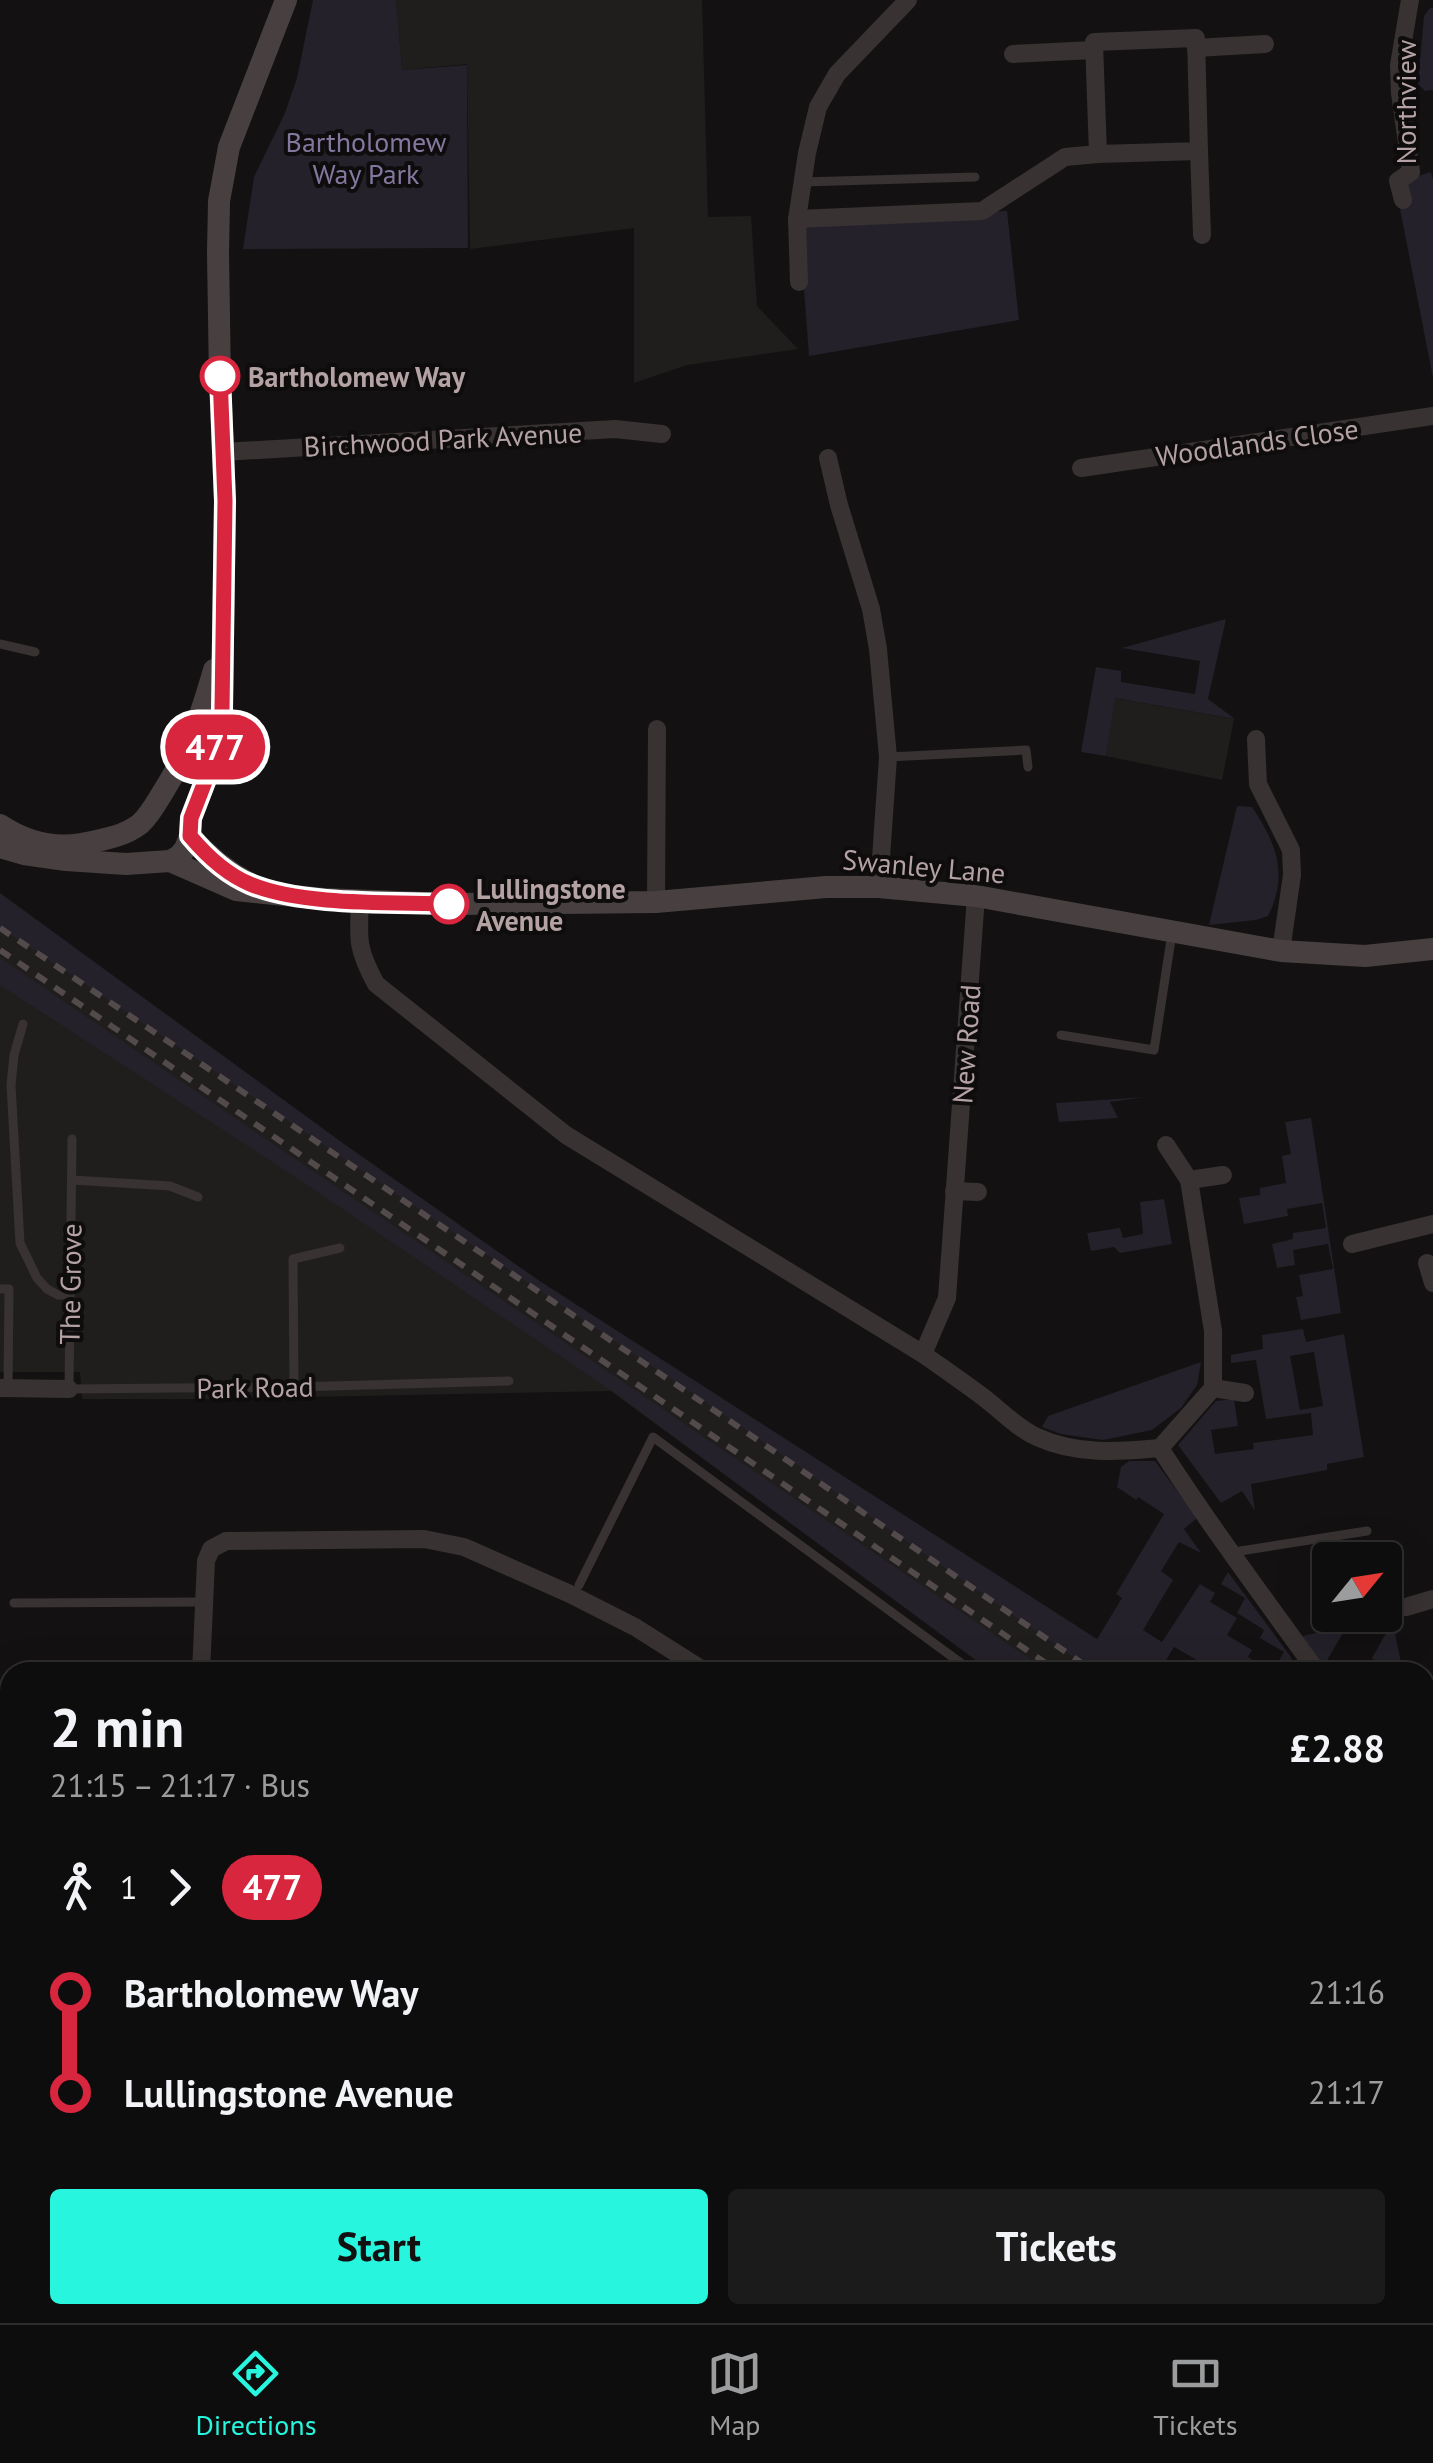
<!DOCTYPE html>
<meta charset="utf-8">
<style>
:root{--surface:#0e0d0d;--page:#1c1b1b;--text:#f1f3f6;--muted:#9b9c9d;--line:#2e2d2e;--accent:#27f5dd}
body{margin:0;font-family:"PT Sans",sans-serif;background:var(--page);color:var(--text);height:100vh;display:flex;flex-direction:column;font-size:38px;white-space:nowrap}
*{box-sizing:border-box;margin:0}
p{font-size:32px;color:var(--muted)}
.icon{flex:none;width:55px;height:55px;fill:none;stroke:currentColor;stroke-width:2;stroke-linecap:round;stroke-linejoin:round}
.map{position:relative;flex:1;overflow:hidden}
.drawer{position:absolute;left:0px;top:1662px;width:1435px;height:662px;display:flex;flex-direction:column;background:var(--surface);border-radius:30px 30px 0 0;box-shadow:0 10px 40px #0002,0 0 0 2px var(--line)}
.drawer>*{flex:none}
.badge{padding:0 20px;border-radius:32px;font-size:35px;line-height:65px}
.needle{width:65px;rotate:60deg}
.controls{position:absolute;left:1312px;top:1542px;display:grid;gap:20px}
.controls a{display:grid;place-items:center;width:90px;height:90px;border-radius:10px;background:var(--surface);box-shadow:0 10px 40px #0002,0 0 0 2px var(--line);font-size:50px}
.map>.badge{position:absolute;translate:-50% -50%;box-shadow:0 0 0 5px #fff}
.legs{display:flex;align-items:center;gap:15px;height:110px;padding:0 50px;font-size:32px}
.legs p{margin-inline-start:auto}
.head{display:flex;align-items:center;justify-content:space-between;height:170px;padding:0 50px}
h1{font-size:55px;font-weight:700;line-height:75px}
.cta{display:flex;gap:20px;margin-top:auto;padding:20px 50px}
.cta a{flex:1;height:115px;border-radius:10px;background:var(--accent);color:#111;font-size:40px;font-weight:700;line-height:115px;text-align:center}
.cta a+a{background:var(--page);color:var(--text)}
ul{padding:0 50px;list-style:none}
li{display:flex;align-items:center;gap:35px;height:100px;font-size:38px}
li i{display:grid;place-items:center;width:15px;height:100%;margin:0 12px;background:currentColor}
li i::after{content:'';width:25px;height:25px;margin:-12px;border:8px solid;border-radius:50%;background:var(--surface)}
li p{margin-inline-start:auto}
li:first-child i{background:linear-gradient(#0000 50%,currentColor 0)}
li:last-child i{background:linear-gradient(currentColor 50%,#0000 0)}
.dock{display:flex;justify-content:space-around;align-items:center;height:140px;border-top:2px solid var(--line);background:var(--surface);font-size:28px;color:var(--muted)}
.dock a{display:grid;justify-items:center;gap:5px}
.dock .selected{color:var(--accent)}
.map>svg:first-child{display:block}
</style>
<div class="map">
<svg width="1433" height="2323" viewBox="0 0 1433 2323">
<rect width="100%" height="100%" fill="#131111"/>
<g fill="#201e1d">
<polygon points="396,0 702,0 708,217 751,216 757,306 798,349 687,365 634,383 634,228 470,249 467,64 402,70"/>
<polygon points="1114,698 1234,719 1222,780 1106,756"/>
<polygon points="0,894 344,1144 541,1282 1148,1672 992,1672 611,1391 210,1399 82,1399 80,1372 0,1372"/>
<polygon points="542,2315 1357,2315 1357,2323 543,2323"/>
</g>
<g fill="#24212a" fill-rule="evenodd">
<polygon points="313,0 396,0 402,70 467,65 468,248 243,249 254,177 285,113 297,78"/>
<polygon points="1430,8 1433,8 1433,90 1425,91 1418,84 1424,16"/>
<polygon points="1431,172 1433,180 1433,378 1395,183"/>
<polygon points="1007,211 1019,320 809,356 799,221"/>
<polygon points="1226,619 1208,699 1235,719 1115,698 1106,756 1081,752 1096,667 1121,671 1121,682 1195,694 1200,661 1122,648"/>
<path d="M 1237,806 L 1252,807 C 1276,842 1289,875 1268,916 L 1256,920 L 1209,925 Z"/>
<polygon points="0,893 344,1144 541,1282 1097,1639 1122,1598 1116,1594 1164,1514 1138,1497 1136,1500 1117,1487 1121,1467 1129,1461 1155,1461 1197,1518 1184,1529 1201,1553 1179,1542 1161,1571 1173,1580 1143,1630 1162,1642 1200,1584 1215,1593 1210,1602 1237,1618 1227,1635 1252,1650 1248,1657 1264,1667 1260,1672 1218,1672 1174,1647 1159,1672 1095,1672 726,1416 0,927"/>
<polygon points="0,958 1049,1672 992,1672 612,1391 294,1176 0,985"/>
<polygon points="1146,1097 1110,1102 1118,1118 1059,1122 1056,1103"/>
<polygon points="1311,1118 1341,1313 1301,1320 1296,1297 1303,1296 1299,1275 1333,1269 1328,1244 1293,1250 1295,1265 1277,1268 1272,1244 1293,1239 1293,1233 1326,1228 1322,1203 1287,1209 1288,1216 1244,1224 1239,1198 1260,1195 1260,1188 1286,1183 1282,1156 1291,1154 1285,1122"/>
<polygon points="1164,1199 1172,1244 1120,1253 1114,1247 1091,1251 1087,1233 1120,1228 1123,1238 1143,1234 1140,1202"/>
<path d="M 1303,1329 L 1306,1342 L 1344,1334 L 1364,1457 L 1327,1464 L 1327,1470 L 1251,1484 L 1255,1511 L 1242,1491 L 1221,1503 L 1178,1445 L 1216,1401 L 1234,1399 L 1238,1426 L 1211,1430 L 1215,1454 L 1254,1449 L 1253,1443 L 1313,1435 L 1311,1413 L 1266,1419 L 1256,1360 L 1231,1363 L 1231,1355 L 1263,1349 L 1262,1335 ZM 1314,1352 L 1323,1406 L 1300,1410 L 1290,1356 Z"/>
<polygon points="1201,1362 1197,1385 1181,1408 1152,1430 1103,1440 1061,1434 1042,1427 1048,1416"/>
<polygon points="1228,1572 1291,1657 1297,1672 1272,1672 1284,1652 1260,1638 1264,1630 1237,1613 1245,1598 1221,1584"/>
<polygon points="1392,1619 1403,1672 1391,1672 1372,1658 1388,1630 1375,1621"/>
<polygon points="1347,1626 1322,1669 1294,1638"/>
<polygon points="1433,1702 1433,1908 1425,1902 1425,1705"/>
<polygon points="339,2315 719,2315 726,2323 339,2323"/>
<rect x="895" y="2315" width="454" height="8"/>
</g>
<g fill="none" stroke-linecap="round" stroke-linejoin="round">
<g stroke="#383232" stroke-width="9">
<polyline points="802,182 975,177"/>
<polyline points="0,644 35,652"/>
<polyline points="888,757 1026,750 1028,767"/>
<polyline points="23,1024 14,1055 11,1085 20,1243 37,1278 47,1289 58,1295 68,1295"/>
<polyline points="1061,1035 1154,1050 1172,933"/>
<polyline points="72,1139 69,1389 294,1387 509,1381"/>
<polyline points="72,1180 170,1186 198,1197"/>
<polyline points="0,1289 9,1289 8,1388"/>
<polyline points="294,1387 293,1259 340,1248"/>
<polyline points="1234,1552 1367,1531"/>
<polyline points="579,1585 653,1437 973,1672"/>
<polyline points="14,1603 203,1602"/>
</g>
<g stroke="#383232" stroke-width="18">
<polyline points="1196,48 1265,44"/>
<polyline points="1013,54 1094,50"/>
<polyline points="1199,151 1202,235"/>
<polyline points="1403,200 1398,181 1411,172 1400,93 1399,65 1410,0"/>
<polyline points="797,219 982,211 1065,157 1098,154 1094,42 1196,38 1199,151 1098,154"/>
<polyline points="799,282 797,219 807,153 818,107 837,74 908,0"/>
<polyline points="223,452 615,429 662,434"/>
<polyline points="828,458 839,505 871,609 878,649 888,757 879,887"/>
<polyline points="1081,468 1433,416"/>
<polyline points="1256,739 1258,784 1291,850 1292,875 1281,951"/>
<path d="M 360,901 C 358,940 357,949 376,984 L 566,1135 L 923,1354 C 944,1369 966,1384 987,1400 C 1002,1412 1019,1429 1037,1437 C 1076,1455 1119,1452 1160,1448 C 1208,1523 1261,1594 1313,1666 L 1323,1672"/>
<polyline points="656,902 657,729"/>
<polyline points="1189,1180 1223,1175"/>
<polyline points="954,1191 978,1192"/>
<polyline points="1352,1244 1433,1224"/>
<polyline points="1427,1263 1433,1283"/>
<polyline points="923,1354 947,1298 976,896"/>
<polyline points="0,1388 69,1389"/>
<polyline points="1213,1388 1245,1393"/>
<polyline points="1160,1448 1213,1388 1213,1331 1189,1180 1166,1145"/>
<polyline points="1406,1607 1433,1599"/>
<polyline points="201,1672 206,1561 211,1549 226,1541 424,1539 464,1547 570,1594 635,1627 706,1672"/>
<polyline points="0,1832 10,1832"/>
<polyline points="0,2203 10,2203"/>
<polyline points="183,2323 184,2315"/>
</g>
<g stroke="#484040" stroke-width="22">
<path d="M 0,825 C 24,841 52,849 81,844 C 102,840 123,837 140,824 C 150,815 156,803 163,792 C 190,749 200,718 214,670"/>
<path d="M 190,836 C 207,855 226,871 249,883"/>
<polyline points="0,847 24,854 66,860 126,864 170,861 179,856 185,849 190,836 191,818 211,765 222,710 225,501 220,382 218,253 219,201 229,147 286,0"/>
<polyline points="170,861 236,890 323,899 449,904 656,902 826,887 879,887 976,896 1281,951 1365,956 1433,949"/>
</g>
<g stroke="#534b4b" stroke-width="6" stroke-dasharray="12 10" stroke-linecap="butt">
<polyline points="0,928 724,1417 1095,1672"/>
<polyline points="0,950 1059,1672"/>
<polyline points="1425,1901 1433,1906"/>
<polyline points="1425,1922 1433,1928"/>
</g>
</g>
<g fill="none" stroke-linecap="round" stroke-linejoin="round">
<defs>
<path id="line-1" d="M 220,376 L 225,501 L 222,710 L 211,766 L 191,818 L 190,836 C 206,855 226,874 250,884 C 302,906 391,902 449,904"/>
</defs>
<use href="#line-1" stroke="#fff" stroke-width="22"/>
<use href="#line-1" stroke="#d7263d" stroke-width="15"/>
</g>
<g fill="#fff" stroke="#d7263d" stroke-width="5">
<circle cx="220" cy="376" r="18"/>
<circle cx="449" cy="904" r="18"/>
</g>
<g text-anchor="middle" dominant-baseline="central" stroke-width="8" stroke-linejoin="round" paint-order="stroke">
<g font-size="28" fill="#b4a2a4" stroke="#0e0c0c">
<text transform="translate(1405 102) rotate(-90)">Northview</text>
<text transform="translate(443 439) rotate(-3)">Birchwood Park Avenue</text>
<text transform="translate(1257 442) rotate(-8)">Woodlands Close</text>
<text transform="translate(924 866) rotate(5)">Swanley Lane</text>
<text transform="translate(966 1044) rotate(-86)">New Road</text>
<text transform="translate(70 1284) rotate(-89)">The Grove</text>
<text transform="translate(255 1387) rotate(-1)">Park Road</text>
</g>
<g font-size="28" fill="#83789f" stroke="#0e0c0c">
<text x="366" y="141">Bartholomew<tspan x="366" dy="32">Way Park</tspan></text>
</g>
<g font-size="28" font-weight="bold" fill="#b4a2a4" stroke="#0e0c0c" text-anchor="start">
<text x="248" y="376">Bartholomew Way</text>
<text x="476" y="888">Lullingstone<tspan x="476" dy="32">Avenue</tspan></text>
</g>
</g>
</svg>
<div class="controls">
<a><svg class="needle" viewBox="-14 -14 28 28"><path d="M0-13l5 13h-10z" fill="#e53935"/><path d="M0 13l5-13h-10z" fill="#9b9c9d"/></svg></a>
</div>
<b class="badge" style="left:215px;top:747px;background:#d7263d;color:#fff">477</b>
<section class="drawer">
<div class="head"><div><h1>2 min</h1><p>21:15 – 21:17 · Bus</p></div><b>£2.88</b></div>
<div class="legs"><svg class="icon" aria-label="walk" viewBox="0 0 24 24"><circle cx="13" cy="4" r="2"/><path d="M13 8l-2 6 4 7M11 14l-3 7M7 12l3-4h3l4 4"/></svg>1<svg class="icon" aria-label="forward" viewBox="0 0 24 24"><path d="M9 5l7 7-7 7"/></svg><b class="badge" style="background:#d7263d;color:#fff">477</b></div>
<ul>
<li><i style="color:#d7263d"></i><b>Bartholomew Way</b><p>21:16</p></li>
<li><i style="color:#d7263d"></i><b>Lullingstone Avenue</b><p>21:17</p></li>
</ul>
<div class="cta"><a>Start</a><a>Tickets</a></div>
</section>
</div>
<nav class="dock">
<a class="selected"><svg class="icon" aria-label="directions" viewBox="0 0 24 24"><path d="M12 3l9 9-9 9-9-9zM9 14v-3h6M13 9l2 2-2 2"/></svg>Directions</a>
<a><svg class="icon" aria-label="map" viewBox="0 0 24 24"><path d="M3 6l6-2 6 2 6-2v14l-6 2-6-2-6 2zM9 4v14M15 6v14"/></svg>Map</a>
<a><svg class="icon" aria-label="tickets" viewBox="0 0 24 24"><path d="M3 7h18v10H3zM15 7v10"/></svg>Tickets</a>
</nav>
